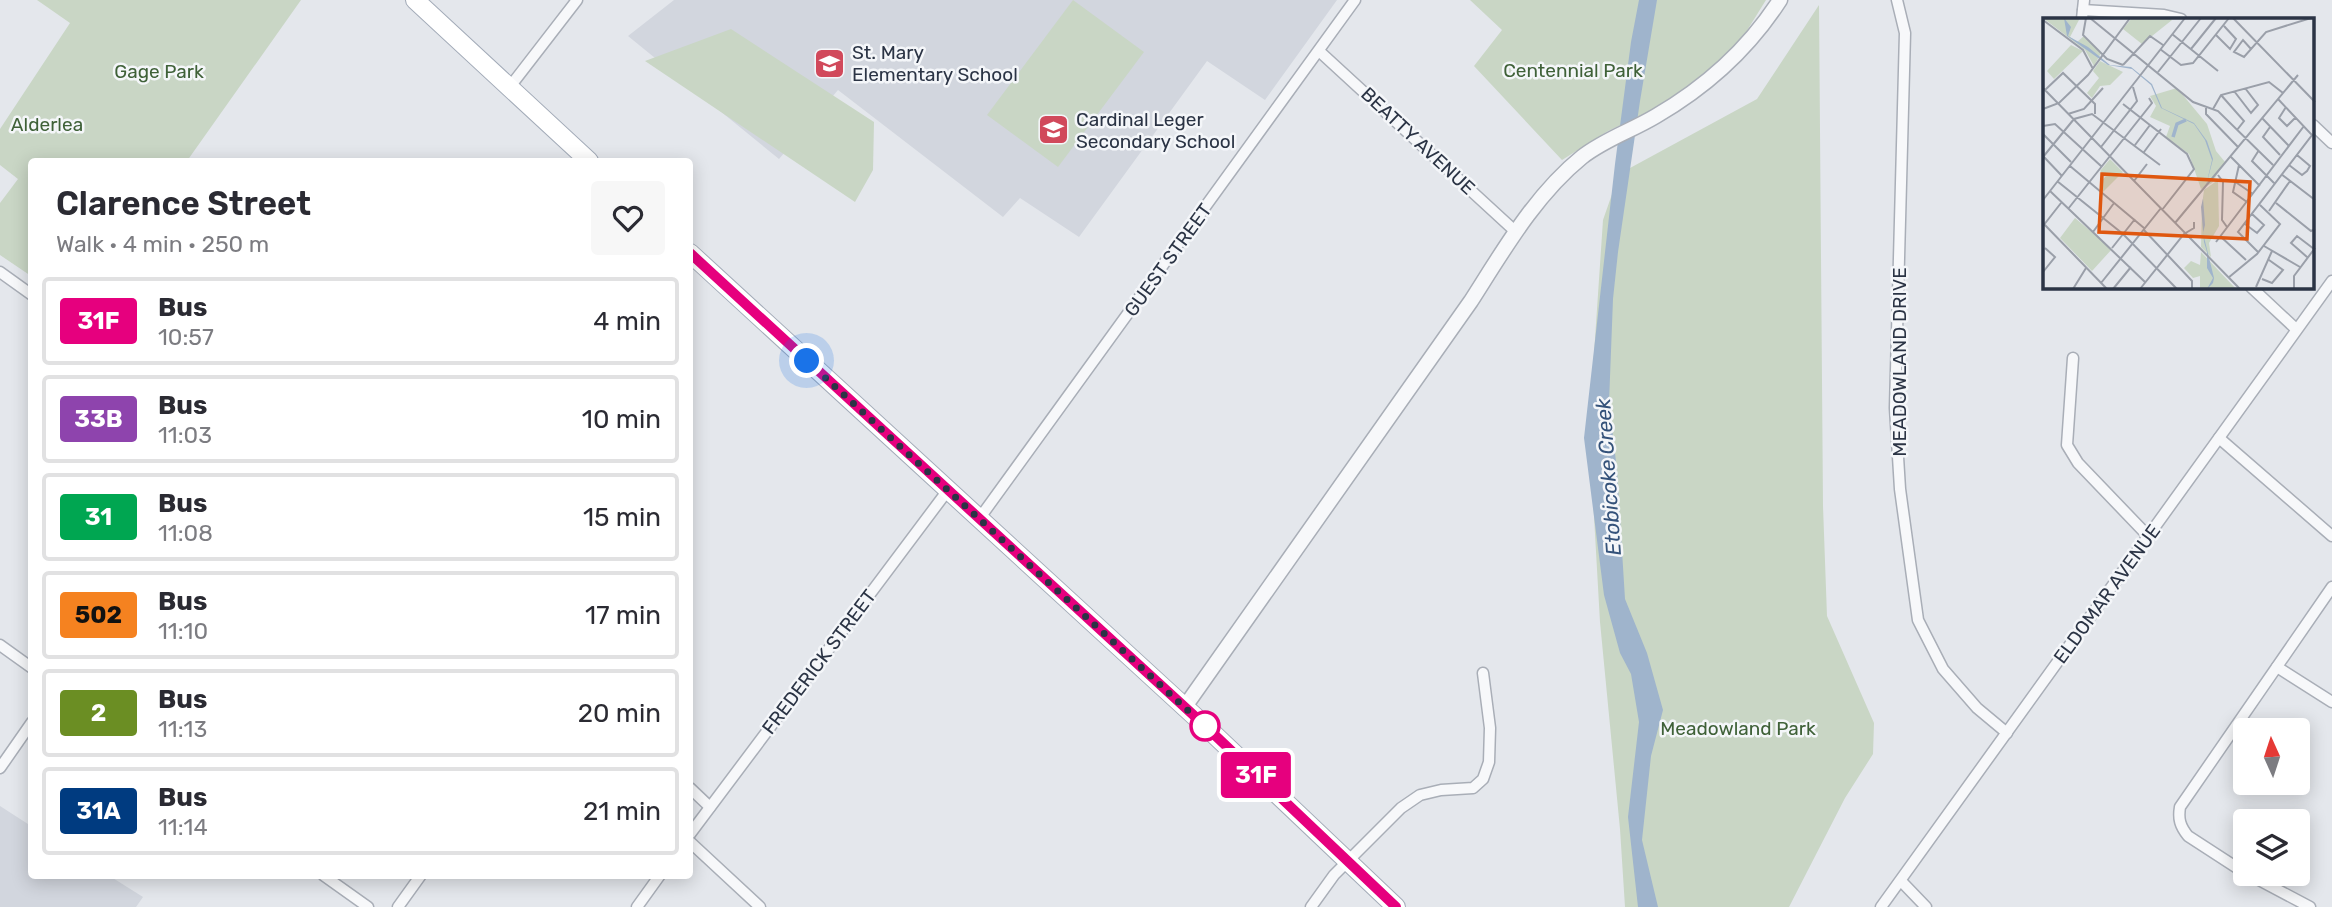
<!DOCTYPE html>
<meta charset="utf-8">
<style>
:root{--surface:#fff;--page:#f7f7f7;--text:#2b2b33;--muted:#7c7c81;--line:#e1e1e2}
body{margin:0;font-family:Rubik,sans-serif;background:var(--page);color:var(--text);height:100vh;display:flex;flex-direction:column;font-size:26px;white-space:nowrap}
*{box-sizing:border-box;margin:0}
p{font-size:23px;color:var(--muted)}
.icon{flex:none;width:38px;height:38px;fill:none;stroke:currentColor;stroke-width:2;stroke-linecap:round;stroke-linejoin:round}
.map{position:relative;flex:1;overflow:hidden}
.details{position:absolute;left:28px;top:158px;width:665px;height:721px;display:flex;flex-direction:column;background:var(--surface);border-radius:7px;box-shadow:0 4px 18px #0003}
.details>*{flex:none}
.badge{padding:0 14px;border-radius:5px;font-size:24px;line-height:46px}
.needle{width:46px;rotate:357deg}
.controls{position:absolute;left:2233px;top:718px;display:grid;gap:14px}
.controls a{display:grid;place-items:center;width:77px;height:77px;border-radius:7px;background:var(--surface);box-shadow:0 4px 18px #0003;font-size:35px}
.you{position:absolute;width:35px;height:35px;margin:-18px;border:5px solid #fff;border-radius:50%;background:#1a73e8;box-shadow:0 0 0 10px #1a73e833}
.map>.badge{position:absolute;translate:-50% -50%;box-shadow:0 0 0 4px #fff}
.round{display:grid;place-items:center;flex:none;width:74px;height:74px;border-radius:7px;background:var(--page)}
.head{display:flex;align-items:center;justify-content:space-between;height:119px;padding:0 28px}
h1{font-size:33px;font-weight:600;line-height:52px}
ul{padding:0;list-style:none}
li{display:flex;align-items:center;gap:21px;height:88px;margin:0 14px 10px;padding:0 14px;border:4px solid var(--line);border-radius:7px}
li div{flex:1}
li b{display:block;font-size:26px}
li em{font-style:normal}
li .badge{min-width:77px;font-weight:700;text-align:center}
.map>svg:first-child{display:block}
</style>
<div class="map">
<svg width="2332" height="907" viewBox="0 0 2332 907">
<rect width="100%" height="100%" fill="#e4e7ec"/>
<g fill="#d2d6de">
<polygon points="674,0 1337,0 1265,100 1207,61 1079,237 1020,198 1003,217 838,90 779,159 628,36"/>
<polygon points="0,806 31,826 32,875 108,875 143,897 136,907 0,907"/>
</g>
<g fill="#c9d6c5">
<polygon points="37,0 301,0 187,161 32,161 31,276 0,255 0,203 18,179 0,165 0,129 70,23"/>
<polygon points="1073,0 1144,52 1058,167 987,115"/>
<polygon points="1470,0 1766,0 1733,53 1678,98 1608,131 1562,160 1474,66 1502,30"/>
<polygon points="1819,5 1823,506 1827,616 1874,723 1873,754 1845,798 1789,907 1625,907 1620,829 1600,622 1589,428 1603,220 1619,174 1757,99"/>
<polygon points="731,29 874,122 873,170 855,202 645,61"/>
</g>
<polygon fill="#9fb4cc" points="1639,0 1657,0 1640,101 1618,252 1613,299 1609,403 1617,470 1625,599 1647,653 1663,710 1651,756 1642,840 1658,907 1638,907 1628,817 1639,722 1631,674 1620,653 1604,595 1584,438 1615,164 1631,42"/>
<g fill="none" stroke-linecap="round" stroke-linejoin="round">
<defs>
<g id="minor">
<polyline points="1897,0 1905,33 1895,408 1900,489 1918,620 1943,669 1977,708 2007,733"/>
<polyline points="2083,10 2164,15 2181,19"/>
<polyline points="2082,19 2084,0"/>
<polyline points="1319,51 1516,232"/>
<polyline points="509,88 577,0"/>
<polyline points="2313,125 2332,143"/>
<polyline points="0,272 32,295"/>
<polyline points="2251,287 2296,329"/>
<polyline points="2073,358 2067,445 2078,463 2149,537"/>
<polyline points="2219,438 2332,536"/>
<polyline points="979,519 1355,0"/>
<polyline points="0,645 32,668"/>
<polyline points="2277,667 2332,702"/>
<polyline points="0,768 32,722"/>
<polyline points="690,788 710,807"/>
<polyline points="690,834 948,490"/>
<polyline points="690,842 760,907"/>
<path d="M 2245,873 L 2188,836 C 2180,826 2178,819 2180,807 L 2332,587"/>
<polyline points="2246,873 2310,907"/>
<polyline points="323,875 368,907"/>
<polyline points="1901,881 1926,907"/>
<polyline points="398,907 421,875"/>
<polyline points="637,907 660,875"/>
<polyline points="1311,907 1334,875 1401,808 1420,795 1441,790 1473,788 1483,779 1489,762 1490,728 1483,673"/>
<polyline points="1881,907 2332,281"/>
</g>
<path id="tertiary" d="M 1184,708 L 1471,301 C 1503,251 1535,195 1582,157 C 1605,139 1631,131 1656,116 C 1706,87 1749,48 1780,0"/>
<g id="primary">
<polyline points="415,0 589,161"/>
<polyline points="690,253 1201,722 1396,907"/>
</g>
</defs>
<use href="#minor" stroke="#a9aeb7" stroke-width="13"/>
<use href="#tertiary" stroke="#a9aeb7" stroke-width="17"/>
<use href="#primary" stroke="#a3abb8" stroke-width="20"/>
<use href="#minor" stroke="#f7f8fa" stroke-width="10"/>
<use href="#tertiary" stroke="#f7f8fa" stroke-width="14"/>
<use href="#primary" stroke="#fff" stroke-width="18"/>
</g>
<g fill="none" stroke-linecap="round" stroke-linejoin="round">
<defs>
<polyline id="line" points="690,253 1201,722 1396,907"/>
</defs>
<use href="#line" stroke="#fff" stroke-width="16"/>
<use href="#line" stroke="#e6007e" stroke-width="10"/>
<polyline stroke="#2b3445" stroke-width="7" stroke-dasharray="0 12.6" points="807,361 1205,726"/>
</g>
<defs>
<symbol id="school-square" viewBox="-11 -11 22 22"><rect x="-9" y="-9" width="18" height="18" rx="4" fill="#d1495b" stroke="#f4f6f9"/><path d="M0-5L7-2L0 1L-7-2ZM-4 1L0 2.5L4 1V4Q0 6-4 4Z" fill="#fff"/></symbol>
</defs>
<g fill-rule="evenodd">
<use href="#school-square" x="812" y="46" width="35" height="35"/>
<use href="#school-square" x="1036" y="112" width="35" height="35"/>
</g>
<circle fill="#fff" stroke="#e6007e" stroke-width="3.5" cx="1205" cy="726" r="14"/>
<g text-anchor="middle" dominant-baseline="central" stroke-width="5" stroke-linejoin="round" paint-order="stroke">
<g font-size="19" fill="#2b3445" stroke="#f4f6f9" text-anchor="start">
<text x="852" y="52">St. Mary<tspan x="852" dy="22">Elementary School</tspan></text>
<text x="1076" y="119">Cardinal Leger<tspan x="1076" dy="22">Secondary School</tspan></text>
</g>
<g font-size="19" fill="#3f6138" stroke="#f4f6f9">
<text x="1573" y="70">Centennial Park</text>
<text x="159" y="71">Gage Park</text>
<text x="47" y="124">Alderlea</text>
<text x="1738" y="728">Meadowland Park</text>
</g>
<g font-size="19" fill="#2b3445" stroke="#f4f6f9">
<text transform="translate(1418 141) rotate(43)">BEATTY AVENUE</text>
<text transform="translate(1168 260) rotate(-54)">GUEST STREET</text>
<text transform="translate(1899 362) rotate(-90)">MEADOWLAND DRIVE</text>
<text transform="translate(2107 594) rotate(-54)">ELDOMAR AVENUE</text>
<text transform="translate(819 662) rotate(-53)">FREDERICK STREET</text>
</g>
<g font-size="21" font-style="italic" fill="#34527a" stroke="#f4f6f9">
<text transform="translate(1608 477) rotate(-94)">Etobicoke Creek</text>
</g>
</g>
<g transform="translate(2043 18)">
<rect width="271" height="271" fill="#e4e7ec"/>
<path d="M 0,0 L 37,0 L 27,19 L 34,24 L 41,18 L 58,35 L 51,48 L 42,32 ZM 89,0 L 126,0 L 129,2 L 99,26 L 80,11 ZM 28,27 L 40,33 L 11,61 L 4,53 ZM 57,43 L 80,54 L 67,67 L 57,68 L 49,80 L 44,75 L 56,60 L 50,53 ZM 134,70 L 164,106 L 173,133 L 182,144 L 169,165 L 158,171 L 146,136 L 123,119 L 127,108 L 107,99 L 113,88 L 107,78 ZM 67,141 L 80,154 L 60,174 L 57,165 L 63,158 L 57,153 ZM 175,162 L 176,208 L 166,225 L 168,239 L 158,229 L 159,188 L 161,172 ZM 32,200 L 69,231 L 49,253 L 17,220 ZM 158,234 L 193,271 L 157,271 L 157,258 L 150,260 L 141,250 L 148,243 L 157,247 Z" fill="#c9d6c5"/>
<path d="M 21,0 L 28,9 L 25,18 L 45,29 L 67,47 L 88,49 L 109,66 L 119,90 L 151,105 L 164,123 L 170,141 L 160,180 L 162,207 L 160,215 L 171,260 L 170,265 L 164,271 L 170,260 L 164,250 L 164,234 L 161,224 L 158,189 L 169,142 L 162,122 L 151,106 L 118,90 L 108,67 L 89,51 L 65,47 L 24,18 Z" fill="#9fb4cc"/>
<path fill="none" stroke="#9fb4cc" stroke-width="3.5" d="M 130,119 L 134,106 L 143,102"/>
<path fill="none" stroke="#9a9fa9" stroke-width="2" d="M 43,0 L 40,17 L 64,41 L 80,47M 47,0 L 150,84 L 175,93 L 230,147M 190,0 L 272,84M 0,2 L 40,32 L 50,51M 129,16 L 175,53M 173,17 L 187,31 L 193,21 L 181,8M 117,31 L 138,47 L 150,45 L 186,0M 148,31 L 173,0M 208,31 L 200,22 L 191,34 L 201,39 L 223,14 L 268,0M 80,47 L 107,18 L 120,27M 115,54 L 158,0M 0,70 L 197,271M 2,72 L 20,55 L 52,86 L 52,96M 191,73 L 208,95 L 215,87 L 202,70M 178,77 L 201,103 L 194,112M 80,86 L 144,136 L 151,151 L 119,192M 243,89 L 236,100 L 244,108 L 252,100M 163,90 L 163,96 L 195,129M 0,91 L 16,85 L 45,57 L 87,0M 170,91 L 178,77 L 226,64 L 240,75M 25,96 L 41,91 L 60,70M 219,100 L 246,128M 0,108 L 12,106 L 58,148M 227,109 L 220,119 L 237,137M 0,116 L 28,144M 92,127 L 107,107M 58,129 L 94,83 L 90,69M 216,132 L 209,143 L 231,165M 101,134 L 118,111M 187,138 L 217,168M 0,139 L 31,101 L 49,96 L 117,147M 1,139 L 19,158M 196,147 L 190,174 L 204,184M 246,147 L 259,157 L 264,153 L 267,148 L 254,137M 27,148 L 101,210M 238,156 L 272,182M 175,157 L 180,164 L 179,202 L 184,209M 14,163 L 80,216 L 134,271M 91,163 L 104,146M 191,163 L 210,176M 7,173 L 102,264M 0,182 L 142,0M 233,185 L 268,213 L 272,211M 25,191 L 109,85 L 106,80M 226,193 L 247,163M 0,205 L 64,271M 132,205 L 255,57M 202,206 L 214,215 L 221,207 L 209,196M 0,208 L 18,185M 100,211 L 149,263 L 149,271M 50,214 L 71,185M 177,218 L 203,242M 173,224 L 261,108M 221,228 L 257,249M 69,230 L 92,201M 215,234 L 195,214 L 269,117 L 235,81M 264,239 L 248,225 L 254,218 L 271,231M 0,254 L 12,239 L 2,230M 185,260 L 214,236 L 237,206 L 217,187M 219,261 L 229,265 L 240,252 L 226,242M 58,265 L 118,190M 213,269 L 229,233M 30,271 L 43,250M 70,271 L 88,249M 97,271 L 141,216 L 151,210 L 151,204M 251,271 L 251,258 L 272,230"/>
<path fill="#df570f" fill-opacity="0.15" stroke="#df570f" stroke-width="3.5" d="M 59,156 L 207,164 L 204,221 L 56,214 Z"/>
<rect width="271" height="271" fill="none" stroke="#2b3445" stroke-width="3.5"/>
</g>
</svg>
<div class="controls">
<a><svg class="needle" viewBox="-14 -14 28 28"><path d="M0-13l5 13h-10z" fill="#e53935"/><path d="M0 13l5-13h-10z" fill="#7c7c81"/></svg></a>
<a><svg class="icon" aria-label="layers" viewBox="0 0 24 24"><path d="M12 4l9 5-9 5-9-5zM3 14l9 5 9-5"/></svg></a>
</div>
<div class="you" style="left:807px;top:361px"></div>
<b class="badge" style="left:1256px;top:775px;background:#e6007e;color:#fff">31F</b>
<section class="details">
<div class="head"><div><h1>Clarence Street</h1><p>Walk · 4 min · 250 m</p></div><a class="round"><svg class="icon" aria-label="heart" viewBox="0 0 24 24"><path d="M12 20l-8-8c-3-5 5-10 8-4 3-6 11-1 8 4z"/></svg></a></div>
<ul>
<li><span class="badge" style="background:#e6007e;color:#fff">31F</span><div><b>Bus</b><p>10:57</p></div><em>4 min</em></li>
<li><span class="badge" style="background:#8e44ad;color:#fff">33B</span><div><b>Bus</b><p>11:03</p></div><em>10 min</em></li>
<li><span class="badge" style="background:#00a651;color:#fff">31</span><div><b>Bus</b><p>11:08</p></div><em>15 min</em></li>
<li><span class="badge" style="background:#f58220;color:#111">502</span><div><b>Bus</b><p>11:10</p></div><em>17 min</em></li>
<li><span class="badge" style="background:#6b8e23;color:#fff">2</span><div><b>Bus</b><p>11:13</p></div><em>20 min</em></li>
<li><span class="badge" style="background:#003b80;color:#fff">31A</span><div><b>Bus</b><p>11:14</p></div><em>21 min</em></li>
</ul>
</section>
</div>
